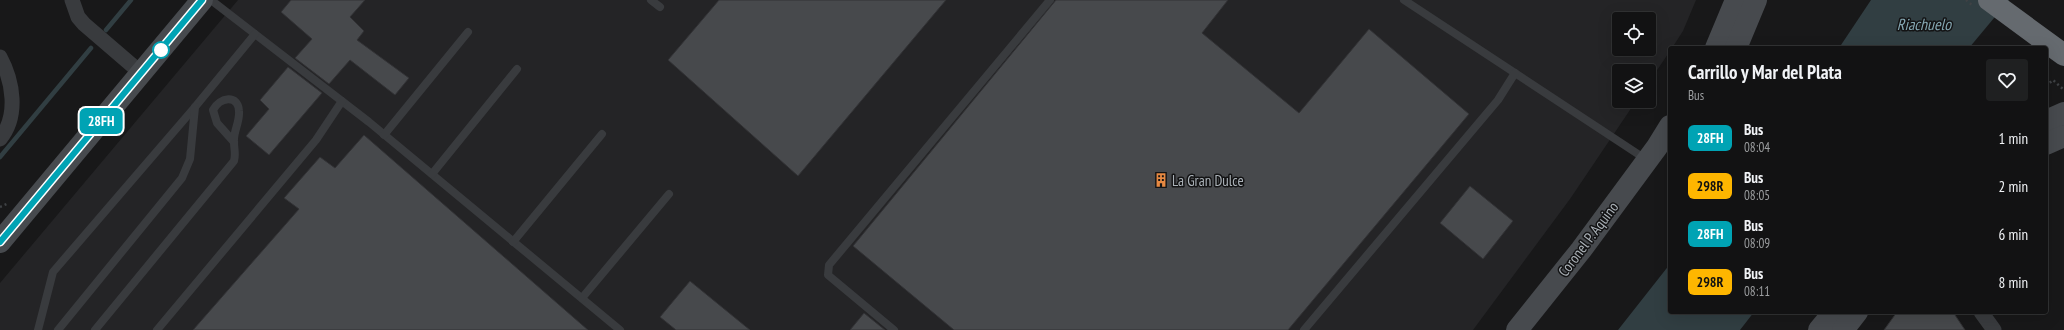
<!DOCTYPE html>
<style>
:root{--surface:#121213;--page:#1f2021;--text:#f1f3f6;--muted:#9c9ea0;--line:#313233}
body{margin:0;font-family:"PT Sans Narrow",sans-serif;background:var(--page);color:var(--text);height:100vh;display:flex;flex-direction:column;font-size:15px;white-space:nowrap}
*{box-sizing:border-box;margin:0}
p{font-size:13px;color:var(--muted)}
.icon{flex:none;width:22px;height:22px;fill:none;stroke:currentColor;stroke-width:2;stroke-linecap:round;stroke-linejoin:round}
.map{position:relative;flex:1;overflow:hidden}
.side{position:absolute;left:1668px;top:46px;width:380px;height:268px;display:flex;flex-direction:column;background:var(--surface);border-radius:4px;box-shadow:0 4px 16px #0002,0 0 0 1px var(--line)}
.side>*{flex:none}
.badge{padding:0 8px;border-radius:6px;font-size:14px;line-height:26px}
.fabs{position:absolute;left:1612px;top:12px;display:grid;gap:8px}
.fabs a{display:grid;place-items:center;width:44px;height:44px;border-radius:4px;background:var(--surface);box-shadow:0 4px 16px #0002,0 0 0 1px var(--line);font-size:20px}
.map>.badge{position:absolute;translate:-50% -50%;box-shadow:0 0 0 2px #fff}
.round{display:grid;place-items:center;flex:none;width:42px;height:42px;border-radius:4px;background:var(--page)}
.overview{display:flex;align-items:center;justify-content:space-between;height:68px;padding:0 20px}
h1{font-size:19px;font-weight:700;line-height:30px}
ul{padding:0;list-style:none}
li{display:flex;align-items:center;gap:12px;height:48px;padding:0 20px}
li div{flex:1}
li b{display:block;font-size:15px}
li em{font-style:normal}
li .badge{min-width:44px;font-weight:700;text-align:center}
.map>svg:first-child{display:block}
</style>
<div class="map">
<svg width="2064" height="330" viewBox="0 0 2064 330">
<rect width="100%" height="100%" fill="#181819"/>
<path fill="#242426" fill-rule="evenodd" d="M 238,0 L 1696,0 L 1683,31 L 1672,48 L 1670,48 L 1670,51 L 1649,82 L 1649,71 L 1619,71 L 1619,101 L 1636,101 L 1570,199 L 1473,330 L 0,330 L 0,283 ZM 1619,19 L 1649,19 L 1649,49 L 1619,49 Z"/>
<g fill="#313e42">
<polygon points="1871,0 2009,0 1969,48 1839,48"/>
<polygon points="1670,264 1670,312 1754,312 1740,330 1618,330"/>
</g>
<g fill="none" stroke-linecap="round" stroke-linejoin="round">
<g stroke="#313e42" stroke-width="4.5">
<polyline points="106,30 131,0"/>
<polyline points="0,157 91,48"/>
</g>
</g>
<g fill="#47494c" stroke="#323235">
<polygon points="291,0 365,0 350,17 364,31 357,40 409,78 395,95 350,60 329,84 295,58 312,39 281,12"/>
<polygon points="719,0 946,0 798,176 668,60"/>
<polygon points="1056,0 1228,0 1202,33 1299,113 1369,29 1469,114 1288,330 954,330 853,246"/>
<polygon points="288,67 322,93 269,155 246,136 269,109 260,100"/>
<polygon points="364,135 588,330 193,330 299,209 284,198 320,157 335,168"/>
<polygon points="1470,186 1513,221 1483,259 1440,223"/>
<polygon points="690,281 750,330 676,330 660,317"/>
<polygon points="1897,312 1953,312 1965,330 1884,330"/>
<polygon points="864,313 885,330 850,330"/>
</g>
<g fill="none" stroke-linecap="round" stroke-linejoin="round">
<g stroke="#3f4245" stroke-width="2.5" stroke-dasharray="2 3" stroke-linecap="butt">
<polyline points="1966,0 1972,5"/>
<polyline points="2046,86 2053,80 2064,90"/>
<polyline points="0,207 9,203"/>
</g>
<g stroke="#393b3e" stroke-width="8">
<polyline points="211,0 369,122 620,330"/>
<polyline points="651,0 660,7"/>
<polyline points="1404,0 1647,160"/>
<polyline points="384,135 468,32"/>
<polyline points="432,174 517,69"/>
<polyline points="513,242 602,134"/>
<polyline points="582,298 669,194"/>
<polyline points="38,330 53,272 195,107 255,34"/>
<polyline points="58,330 182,178 190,159 195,107"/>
<path d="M 95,330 L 234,161 C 236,154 234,149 234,142 C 233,132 240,122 239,111 C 238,94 220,97 213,110 L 217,123 L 234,142"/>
<polyline points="157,330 316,140 342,101"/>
<polyline points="894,330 828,275 829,265 1050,0"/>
<polyline points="1304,330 1498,100 1515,73"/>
</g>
<g stroke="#393b3e" stroke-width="15">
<polyline points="72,0 78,17 84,24 141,73"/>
<path d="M 0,57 C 13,81 19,116 0,139"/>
<polyline points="1981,312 1994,330"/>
</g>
<g stroke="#474a4e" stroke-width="22">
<polyline points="1716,48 1736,0"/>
<polyline points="1736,48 1756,0"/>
<polyline points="2046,121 2064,113"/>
<polyline points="2046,144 2064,136"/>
<polyline points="0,242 202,0"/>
<polyline points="1517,330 1581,250 1657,147 1670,126"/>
<polyline points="1819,330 1834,312"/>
<polyline points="1843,330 1857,312"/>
</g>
<polyline stroke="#656a6f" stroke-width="22" points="1989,0 2064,55"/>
</g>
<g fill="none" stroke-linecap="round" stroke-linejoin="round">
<defs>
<polyline id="line" points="0,242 202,0"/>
</defs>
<use href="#line" stroke="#fff" stroke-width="9"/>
<use href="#line" stroke="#00a3b4" stroke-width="6"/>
</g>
<defs>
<symbol id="building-bare" viewBox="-9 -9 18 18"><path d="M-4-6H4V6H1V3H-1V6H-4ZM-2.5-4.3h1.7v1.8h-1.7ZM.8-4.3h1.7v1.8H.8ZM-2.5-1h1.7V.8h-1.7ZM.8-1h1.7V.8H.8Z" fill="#e78942" stroke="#131314" stroke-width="2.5" paint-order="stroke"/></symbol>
</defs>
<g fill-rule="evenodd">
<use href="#building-bare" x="1151" y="170" width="20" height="20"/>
</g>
<circle fill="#fff" stroke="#00a3b4" stroke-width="2" cx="161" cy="50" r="8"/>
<g text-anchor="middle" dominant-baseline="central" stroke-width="3" stroke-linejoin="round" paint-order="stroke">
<g font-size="15" fill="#abb2b8" stroke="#131314" text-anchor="start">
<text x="1172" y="180">La Gran Dulce</text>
</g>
<g font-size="15" fill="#abb2b8" stroke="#131314">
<text transform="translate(1588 239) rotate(-53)">Coronel P. Aquino</text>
</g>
<g font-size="16" font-style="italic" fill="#84a6b1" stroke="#131314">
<text x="1924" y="24">Riachuelo</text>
</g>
</g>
</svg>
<div class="fabs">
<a><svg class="icon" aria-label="locate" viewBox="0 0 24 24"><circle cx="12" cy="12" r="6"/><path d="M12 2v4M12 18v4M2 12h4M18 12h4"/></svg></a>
<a><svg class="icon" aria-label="layers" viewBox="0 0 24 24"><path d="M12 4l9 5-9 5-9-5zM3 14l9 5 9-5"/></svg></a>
</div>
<b class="badge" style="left:101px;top:121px;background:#00a3b4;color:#fff">28FH</b>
<section class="side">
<div class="overview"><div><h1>Carrillo y Mar del Plata</h1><p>Bus</p></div><a class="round"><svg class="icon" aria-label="heart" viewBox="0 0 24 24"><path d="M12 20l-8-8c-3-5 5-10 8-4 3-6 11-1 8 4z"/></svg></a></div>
<ul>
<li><span class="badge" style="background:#00a3b4;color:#fff">28FH</span><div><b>Bus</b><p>08:04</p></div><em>1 min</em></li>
<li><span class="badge" style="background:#feb600;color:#111">298R</span><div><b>Bus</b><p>08:05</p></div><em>2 min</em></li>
<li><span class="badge" style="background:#00a3b4;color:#fff">28FH</span><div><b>Bus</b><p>08:09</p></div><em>6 min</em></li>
<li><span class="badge" style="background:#feb600;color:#111">298R</span><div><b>Bus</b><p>08:11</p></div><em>8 min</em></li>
</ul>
</section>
</div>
